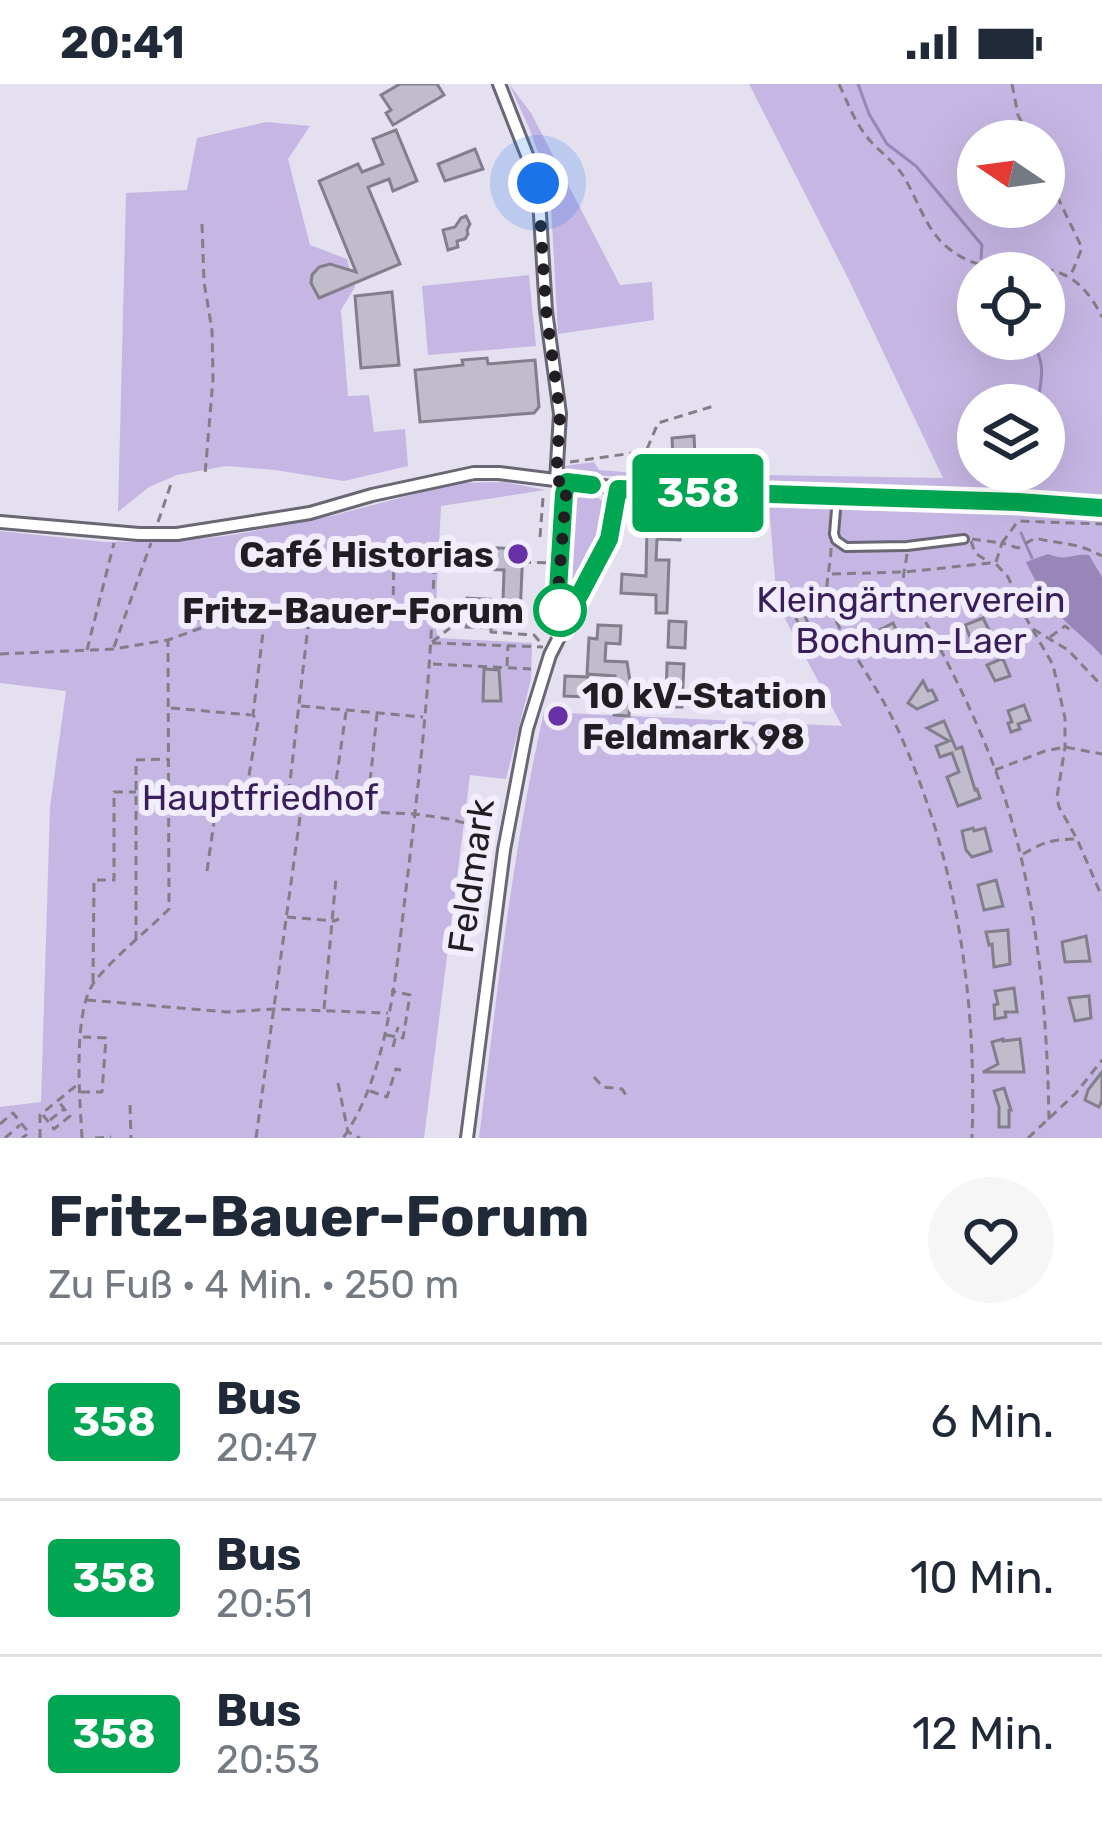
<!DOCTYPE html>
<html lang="de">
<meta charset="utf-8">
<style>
:root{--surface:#fff;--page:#f6f6f7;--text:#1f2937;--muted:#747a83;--line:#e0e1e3}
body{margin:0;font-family:Rubik,sans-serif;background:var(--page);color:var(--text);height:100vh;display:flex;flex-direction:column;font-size:45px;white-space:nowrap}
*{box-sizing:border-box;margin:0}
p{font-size:39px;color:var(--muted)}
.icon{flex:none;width:66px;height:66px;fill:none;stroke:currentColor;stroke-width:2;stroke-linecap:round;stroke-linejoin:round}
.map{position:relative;height:1054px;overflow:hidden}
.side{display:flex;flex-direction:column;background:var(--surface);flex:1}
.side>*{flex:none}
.badge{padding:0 24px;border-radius:9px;font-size:42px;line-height:78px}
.needle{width:78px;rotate:283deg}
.controls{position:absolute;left:957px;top:36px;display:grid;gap:24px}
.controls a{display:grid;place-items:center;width:108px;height:108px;border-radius:50%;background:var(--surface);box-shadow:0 12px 48px #0002;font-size:60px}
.you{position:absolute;width:60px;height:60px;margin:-30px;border:9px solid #fff;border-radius:50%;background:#1a73e8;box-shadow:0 0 0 18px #1a73e833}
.map>.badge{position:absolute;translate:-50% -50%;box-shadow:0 0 0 6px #fff}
.round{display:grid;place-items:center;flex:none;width:126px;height:126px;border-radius:63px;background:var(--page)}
.overview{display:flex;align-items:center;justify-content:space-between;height:204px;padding:0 48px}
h1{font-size:57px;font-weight:700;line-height:90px}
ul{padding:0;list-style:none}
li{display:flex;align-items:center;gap:36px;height:156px;padding:0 48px;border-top:3px solid var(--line)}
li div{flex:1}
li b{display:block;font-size:45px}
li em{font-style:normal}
li .badge{min-width:132px;font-weight:700;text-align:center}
.status{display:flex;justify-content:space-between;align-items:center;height:84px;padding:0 60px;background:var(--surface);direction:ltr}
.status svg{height:33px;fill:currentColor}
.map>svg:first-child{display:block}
</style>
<div class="status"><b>20:41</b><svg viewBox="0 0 49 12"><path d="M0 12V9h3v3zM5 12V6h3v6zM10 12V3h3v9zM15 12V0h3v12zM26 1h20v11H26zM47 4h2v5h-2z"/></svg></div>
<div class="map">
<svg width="1102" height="1054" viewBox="0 0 1102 1054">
<rect width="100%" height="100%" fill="#e5e0ef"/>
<g fill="#c6b6e4" fill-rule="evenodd">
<polygon points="509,0 531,29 620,201 652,198 654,236 558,250 550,102 530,46"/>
<path d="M 749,0 L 1102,0 L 1102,413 L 564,390 L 564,382 L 594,378 L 599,386 L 637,389 L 943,394 L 849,196 ZM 978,57 L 1044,57 L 1044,123 L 978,123 ZM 978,189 L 1044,189 L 1044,255 L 978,255 ZM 978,321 L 1044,321 L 1044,387 L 978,387 Z"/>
<polygon points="266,38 310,42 288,75 310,161 347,175 355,203 341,226 348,312 369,311 374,348 405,345 408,382 344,397 275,386 226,382 177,391 149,403 118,428 126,109 187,106 197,54"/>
<polygon points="529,191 536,262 428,271 422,202"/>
<polygon points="504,398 546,406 441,422 435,541 438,554 532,559 531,595 506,695 470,691 424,1054 0,1054 0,1023 41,1018 50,723 66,607 0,599 0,447 105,458 182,457 232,451 331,432 457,399"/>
<path d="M 580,412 C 591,411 601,411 606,424 L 609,423 L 602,455 L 575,503 L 567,497 L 569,421 L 573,421 Z"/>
<path d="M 769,422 L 1011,428 L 1102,436 L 1102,1054 L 479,1054 C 497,911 512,768 544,628 L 842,642 L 784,533 L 776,507 Z"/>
</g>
<path fill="#9886b8" d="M 1048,470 C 1069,478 1071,469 1089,471 L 1102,493 L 1102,572 C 1091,559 1077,549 1065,537 C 1050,521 1035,498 1026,478 Z"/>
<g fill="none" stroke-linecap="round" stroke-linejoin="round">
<g stroke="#9886b8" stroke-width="3">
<polyline points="858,0 869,30 887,60 916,82 982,161 981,174"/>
<polyline points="977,189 978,197"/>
<path d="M 1029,255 C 1047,276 1042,295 1037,321"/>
<polyline points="1021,449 1032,474"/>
</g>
</g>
<g fill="#c1bccb" stroke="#837e8c" stroke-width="3">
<polygon points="400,0 437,0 444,11 393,41 386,29 391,26 381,11"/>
<polygon points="396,46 417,97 393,107 389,95 368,103 400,180 319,214 311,199 312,191 319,183 330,180 356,188 319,97 358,80 362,88 383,80 373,55"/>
<polygon points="475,65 483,85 445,97 438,80"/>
<polygon points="466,132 470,140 467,146 468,150 465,155 457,157 458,163 448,166 443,146 455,143 461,134"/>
<polygon points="392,208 399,281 361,284 355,212"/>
<polygon points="487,274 488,280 535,276 539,323 534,329 420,338 415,286 463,281 462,276"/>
<polygon points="694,352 695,371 683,372 684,382 668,384 667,373 673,373 672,354"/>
<polygon points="656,436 681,437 680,456 657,455 656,476 669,476 667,529 656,529 656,511 621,509 622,490 646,492 647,442 655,443"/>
<polygon points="457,462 523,465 520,531 495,530 495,544 466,543 467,514 503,516 504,486 456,484"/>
<polygon points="797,512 813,552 804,555 789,515"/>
<polygon points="983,534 990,548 971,555 965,541"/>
<polygon points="669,537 686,538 685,564 668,563"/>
<polygon points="893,539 905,564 888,573 876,548"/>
<polygon points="598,541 621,542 620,560 606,559 605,577 627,578 631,603 629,632 614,631 615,592 587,590 589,554 597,555"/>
<polygon points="1001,575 1004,577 1010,592 995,597 987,581"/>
<polygon points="667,579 684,580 682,623 666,623"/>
<polygon points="484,585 499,586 501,617 483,617"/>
<polygon points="565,592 588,593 587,613 564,612"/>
<polygon points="923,597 928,607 932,606 937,616 917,625 908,619"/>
<polygon points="1024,621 1030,636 1018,640 1020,645 1011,648 1008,639 1012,638 1008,627"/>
<polygon points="944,637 956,665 962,663 975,706 977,705 980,714 958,722 947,693 959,688 952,669 940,673 936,662 949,657 927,644"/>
<polygon points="973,744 974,747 985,744 991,767 972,773 966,766 962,747"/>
<polygon points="996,796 1003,822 984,826 978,801"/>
<polygon points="1008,846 1010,880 994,883 992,860 989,861 986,848"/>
<polygon points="1086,852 1090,877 1065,878 1062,858"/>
<polygon points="1014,904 1017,928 1005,928 1006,933 995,935 994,921 998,920 995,907"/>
<polygon points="1089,912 1091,934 1075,937 1069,914"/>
<polygon points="1003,955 1003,957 1020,955 1024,988 983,988 998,980 992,958"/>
<polygon points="1102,988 1102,1016 1099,1023 1085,1016 1088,1006"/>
<polygon points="1004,1004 1011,1026 1009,1026 1009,1043 999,1043 999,1023 994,1007"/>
</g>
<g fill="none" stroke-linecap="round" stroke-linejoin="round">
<defs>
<g id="lane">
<polyline points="837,413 834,450 836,456 846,463 907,462 964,455"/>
<polyline points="561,540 558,507 567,398"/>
</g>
<g id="street">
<polyline points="499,0 538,99 546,227 560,330 556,397"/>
<polyline points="0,438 139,450"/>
<polyline points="177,450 310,429 372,411 474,389 499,389 643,407 1018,418 1102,424"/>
<polyline points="467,1054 504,766 527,645 550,571 609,455 618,405"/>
</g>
</defs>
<use href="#lane" stroke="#6a6673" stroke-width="12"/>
<use href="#street" stroke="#6a6673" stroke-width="16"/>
<g stroke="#817e88" stroke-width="3" stroke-dasharray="9 6" stroke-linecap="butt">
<path d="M 839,0 C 847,17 853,34 864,49 C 875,65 892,75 902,90 C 919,116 925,148 952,167 C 1008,208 1061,150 1102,233"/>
<polyline points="1012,0 1018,31 1031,57"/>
<polyline points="1044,85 1082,164 1071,191"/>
<polyline points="202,140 204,198 212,246 213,295 205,391"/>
<polyline points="647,365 658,339 714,322"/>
<polyline points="570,378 647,367 644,394"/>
<polyline points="158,438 171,400"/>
<polyline points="540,453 543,414"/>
<polyline points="972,455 1002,459 1018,437 1102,440"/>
<polyline points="971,457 975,469 987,477"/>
<path d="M 831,464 C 831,482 824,501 828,519 C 846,564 879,603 899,648 C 957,775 977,915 972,1054"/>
<path d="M 907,470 C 906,480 901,496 904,506 C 908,519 923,532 929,544 C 954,590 977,637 995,685 C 1036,797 1047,919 1049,1037"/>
<polyline points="522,478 551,479"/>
<path d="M 996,478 L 1002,459 L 1018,464 L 1035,454 C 1063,461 1074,457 1102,472"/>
<polyline points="832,490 905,488 990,479 996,480 1008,493 1026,534 1053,581 1065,634 1065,663 1057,713 1059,723 1077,755 1102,813"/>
<polyline points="393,526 394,471 435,472 432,529"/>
<polyline points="491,545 491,548 534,551 542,560"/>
<polyline points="1033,545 1068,566 1102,602"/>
<polyline points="1050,553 1065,542 1073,548"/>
<polyline points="432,558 450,544"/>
<polyline points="432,559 543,563"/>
<polyline points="114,563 151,459"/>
<polyline points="87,566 114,459"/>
<path d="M 0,570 L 114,565 L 168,556 L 201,544 L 266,530 L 311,524 L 351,525 L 432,533 C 428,618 418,704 408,789 C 397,873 392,984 343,1054"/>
<polyline points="433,580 531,585"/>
<polyline points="507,582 508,562"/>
<polyline points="301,622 423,633"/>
<polyline points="171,624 251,631"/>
<polyline points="995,686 1045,667 1065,663 1102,670"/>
<polyline points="171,720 415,730 450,735 475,742"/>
<polyline points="244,721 258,638 253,631 264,540"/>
<polyline points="287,724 310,525"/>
<polyline points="332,725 346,628"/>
<polyline points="367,727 377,630"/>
<path d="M 1023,770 C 1046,757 1050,756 1075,755"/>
<polyline points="207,787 216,724"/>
<polyline points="287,833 334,837 339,835"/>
<polyline points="136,856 136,676 167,675"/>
<polyline points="93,898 94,796 114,796 114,708 136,708"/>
<polyline points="87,916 227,928 274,925 388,929"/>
<polyline points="324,925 336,794"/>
<polyline points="386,951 403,954 410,911 391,907"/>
<polyline points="393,963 398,943"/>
<polyline points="594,993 603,1003 622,1005 626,1011"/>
<polyline points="338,999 348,1048 360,1054"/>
<polyline points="370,1007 387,1013 396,985 401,986"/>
<polyline points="81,1008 102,1008 106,954 83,953"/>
<polyline points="130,1021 131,1054"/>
<polyline points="43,1031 54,1045 70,1032 59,1018"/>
<polyline points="50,1036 64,1025"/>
<polyline points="0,1040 13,1029 29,1049 22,1054"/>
<polyline points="5,1054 20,1041"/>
<polyline points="40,1054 40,1031 77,1001"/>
<path d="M 82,1054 C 80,1017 72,926 95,897 C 116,871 145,849 169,825 L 168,557"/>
<polyline points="95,1054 111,1053"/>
<polyline points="256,1054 301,726"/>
<polyline points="1028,1054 1076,1009 1102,976"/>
</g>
<use href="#lane" stroke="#fff" stroke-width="6"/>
<use href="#street" stroke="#fff" stroke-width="10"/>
<defs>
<polyline id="street-bridge" points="139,450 177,450"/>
</defs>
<use href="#street-bridge" stroke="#6a6673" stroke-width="16" stroke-linecap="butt"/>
<use href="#street-bridge" stroke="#fff" stroke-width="10"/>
</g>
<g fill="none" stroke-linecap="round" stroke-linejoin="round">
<defs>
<polyline id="line" points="592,401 567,398 564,410 558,507 562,544 609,455 618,405 1018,418 1102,424"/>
</defs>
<use href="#line" stroke="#fff" stroke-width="27"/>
<use href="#line" stroke="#00a651" stroke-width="18"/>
<polyline stroke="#201e23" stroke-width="12" stroke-dasharray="0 21.6" points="538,99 546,226 560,330 556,397 567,398 558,507 560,526"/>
</g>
<g fill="#6831a7" stroke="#f2edfc" stroke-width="4.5">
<circle cx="518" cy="470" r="12"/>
<circle cx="558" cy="632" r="12"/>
</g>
<circle fill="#fff" stroke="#00a651" stroke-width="6" cx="560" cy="526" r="24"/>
<g text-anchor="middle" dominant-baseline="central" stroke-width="12" stroke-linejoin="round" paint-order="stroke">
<g font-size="36" font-weight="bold" fill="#201e23" stroke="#f2edfc" text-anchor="end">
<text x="494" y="470">Café Historias</text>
<text x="582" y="611" text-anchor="start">10 kV-Station<tspan x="582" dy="41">Feldmark 98</tspan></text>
</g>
<g font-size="36" fill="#391e5b" stroke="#f2edfc">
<text x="911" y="515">Kleingärtnerverein<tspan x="911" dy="41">Bochum-Laer</tspan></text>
<text x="260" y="713">Hauptfriedhof</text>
</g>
<g font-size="36" font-weight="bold" fill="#201e23" stroke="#f2edfc" text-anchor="end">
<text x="524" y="526">Fritz-Bauer-Forum</text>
</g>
<g font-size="36" fill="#201e23" stroke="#f2edfc">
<text transform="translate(471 792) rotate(-82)">Feldmark</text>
</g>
</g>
</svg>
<div class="controls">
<a><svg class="needle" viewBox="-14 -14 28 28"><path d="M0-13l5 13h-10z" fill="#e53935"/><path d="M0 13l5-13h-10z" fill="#747a83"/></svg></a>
<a><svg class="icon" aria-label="locate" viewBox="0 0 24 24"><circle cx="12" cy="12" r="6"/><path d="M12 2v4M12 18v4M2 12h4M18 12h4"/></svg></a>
<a><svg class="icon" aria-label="layers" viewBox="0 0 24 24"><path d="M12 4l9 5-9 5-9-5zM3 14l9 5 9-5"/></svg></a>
</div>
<div class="you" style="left:538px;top:99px"></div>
<b class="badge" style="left:698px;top:409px;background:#00a651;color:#fff">358</b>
</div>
<section class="side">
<div class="overview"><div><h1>Fritz-Bauer-Forum</h1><p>Zu Fuß · 4 Min. · 250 m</p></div><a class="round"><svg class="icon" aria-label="heart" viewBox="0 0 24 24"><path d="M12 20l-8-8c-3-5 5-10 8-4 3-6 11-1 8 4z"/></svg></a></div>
<ul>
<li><span class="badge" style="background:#00a651;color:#fff">358</span><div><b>Bus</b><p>20:47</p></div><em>6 Min.</em></li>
<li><span class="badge" style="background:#00a651;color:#fff">358</span><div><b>Bus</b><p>20:51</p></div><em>10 Min.</em></li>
<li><span class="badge" style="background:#00a651;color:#fff">358</span><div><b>Bus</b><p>20:53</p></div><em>12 Min.</em></li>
</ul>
</section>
